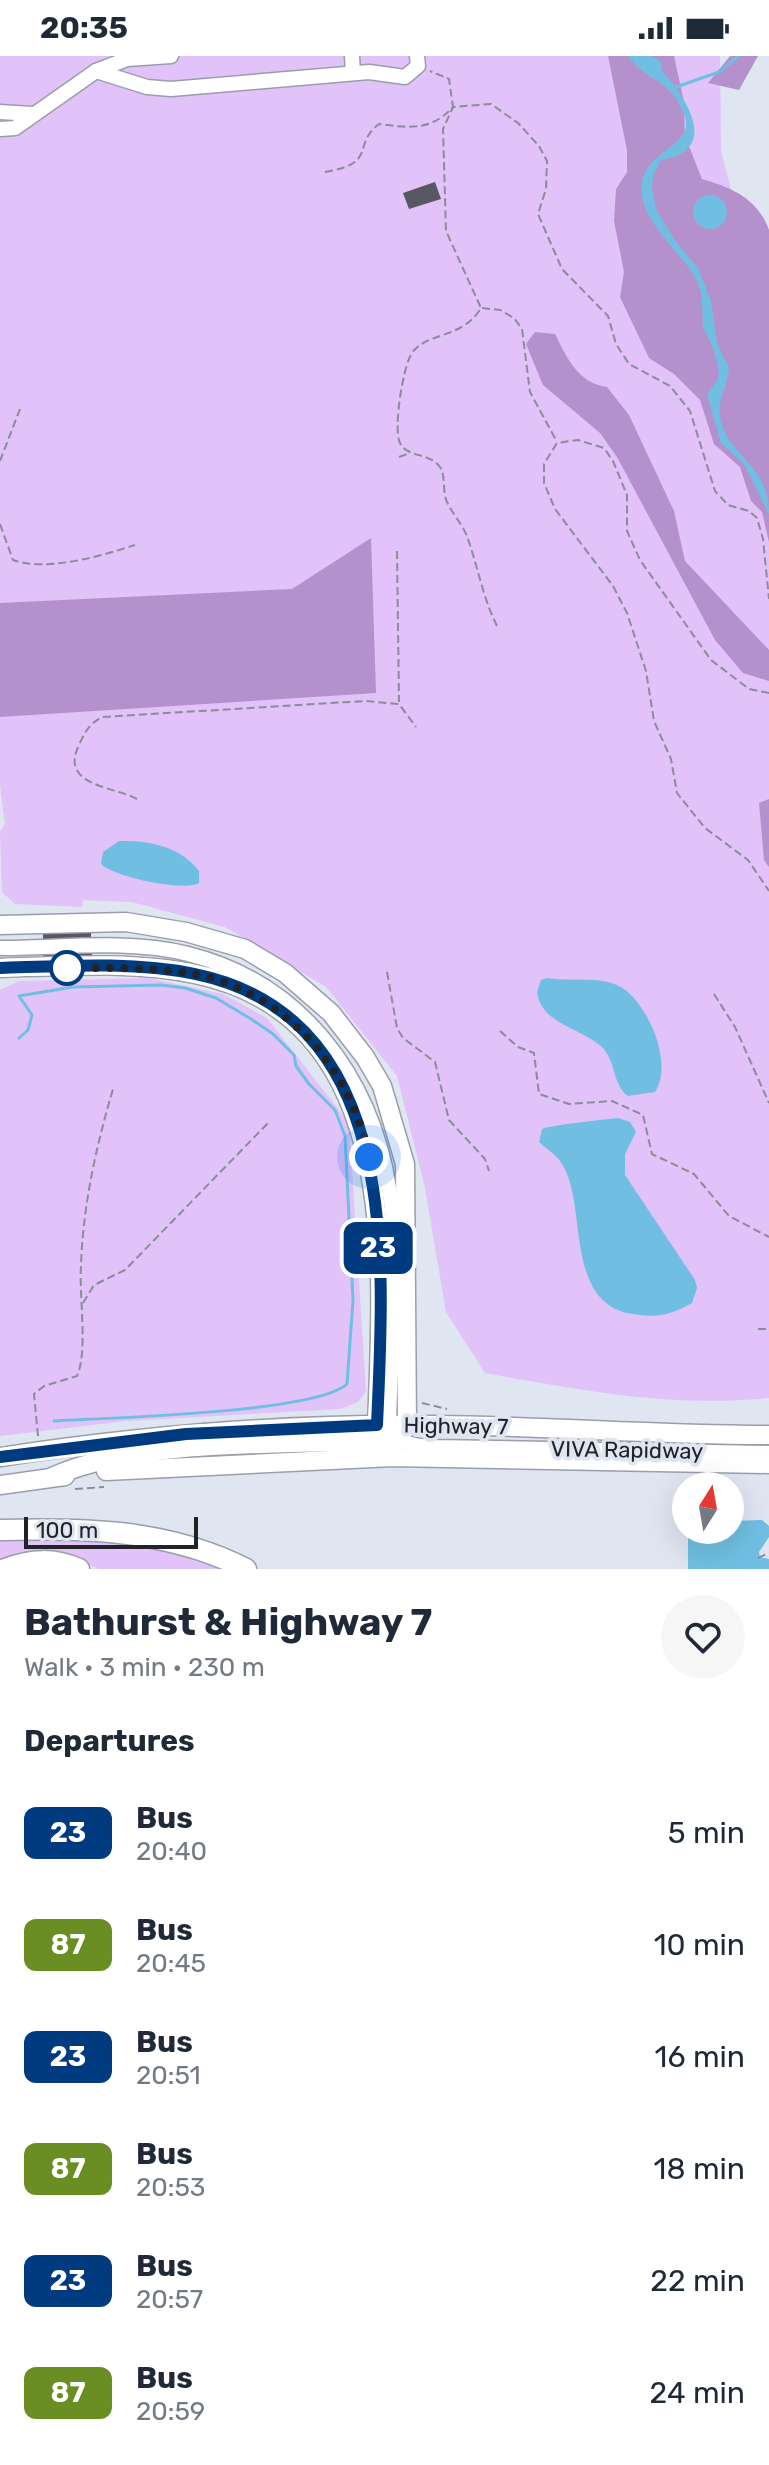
<!DOCTYPE html>
<meta charset="utf-8">
<style>
:root{--surface:#fff;--page:#f6f6f7;--text:#1f2937;--muted:#747a83}
body{margin:0;font-family:Rubik,sans-serif;background:var(--page);color:var(--text);height:100vh;display:flex;flex-direction:column;font-size:30px;white-space:nowrap}
*{box-sizing:border-box;margin:0}
p{font-size:26px;color:var(--muted)}
.icon{flex:none;width:44px;height:44px;fill:none;stroke:currentColor;stroke-width:2;stroke-linecap:round;stroke-linejoin:round}
.map{position:relative;height:1513px;overflow:hidden}
.drawer{display:flex;flex-direction:column;background:var(--surface);flex:1}
.drawer>*{flex:none}
.badge{padding:0 16px;border-radius:12px;font-size:28px;line-height:52px}
.needle{width:52px;rotate:11deg}
.tools{position:absolute;left:672px;top:1416px;display:grid;gap:16px}
.tools a{display:grid;place-items:center;width:72px;height:72px;border-radius:50%;background:var(--surface);box-shadow:0 8px 32px #0002;font-size:40px}
.scale{position:absolute;left:24px;bottom:20px;width:174px;box-sizing:border-box;padding-left:8px;border:4px solid #222328;border-top:0;font-size:22px;line-height:28px;white-space:nowrap;color:#222328;-webkit-text-stroke:6px #e0e5f2;paint-order:stroke}
.you{position:absolute;width:40px;height:40px;margin:-20px;border:6px solid #fff;border-radius:50%;background:#1a73e8;box-shadow:0 0 0 12px #1a73e833}
.map>.badge{position:absolute;translate:-50% -50%;box-shadow:0 0 0 4px #fff}
h2{padding:0 24px;font-size:30px;line-height:72px}
.round{display:grid;place-items:center;flex:none;width:84px;height:84px;border-radius:42px;background:var(--page)}
.overview{display:flex;align-items:center;justify-content:space-between;height:136px;padding:0 24px}
h1{font-size:38px;font-weight:700;line-height:60px}
ul{padding:0;list-style:none}
li{display:flex;align-items:center;gap:24px;height:112px;padding:0 24px}
li div{flex:1}
li b{display:block;font-size:30px}
li em{font-style:normal}
li .badge{min-width:88px;font-weight:700;text-align:center}
.status{display:flex;justify-content:space-between;align-items:center;height:56px;padding:0 40px;background:var(--surface);direction:ltr}
.status svg{height:22px;fill:currentColor}
.map>svg:first-child{display:block}
</style>
<div class="status"><b>20:35</b><svg viewBox="0 0 49 12"><path d="M0 12V9h3v3zM5 12V6h3v6zM10 12V3h3v9zM15 12V0h3v12zM26 1h20v11H26zM47 4h2v5h-2z"/></svg></div>
<div class="map">
<svg width="769" height="1513" viewBox="0 0 769 1513">
<rect width="100%" height="100%" fill="#e0e5f2"/>
<g fill="#e1c2f9">
<path d="M 0,0 L 720,0 L 721,95 L 769,280 L 769,1342 C 674,1352 578,1334 485,1317 L 446,1256 L 425,1132 L 397,1020 L 326,931 L 225,871 L 132,846 L 83,844 L 82,851 L 15,848 L 2,836 L 0,775 L 5,768 L 0,730 Z"/>
<polygon points="148,922 223,938 267,962 349,1067 366,1335 358,1346 340,1353 126,1365 0,1380 0,934 19,925"/>
<polygon points="78,1480 130,1484 220,1513 99,1513 68,1500 0,1505 0,1483"/>
</g>
<g fill="#b491cd">
<path d="M 608,0 L 674,0 L 684,46 L 685,80 L 702,123 C 733,132 758,143 769,174 L 769,486 L 762,456 L 751,445 L 740,411 L 714,388 L 700,344 L 674,318 L 649,302 L 620,241 L 624,216 L 614,165 L 616,133 L 627,116 L 627,94 Z"/>
<polygon points="730,0 758,0 739,34 708,27"/>
<path d="M 535,276 L 555,278 C 567,302 578,327 607,331 L 629,359 L 674,455 L 685,505 L 769,594 L 769,625 L 743,617 L 715,584 L 617,401 L 600,377 L 543,329 L 526,288 Z"/>
<polygon points="371,482 376,637 0,661 0,547 292,533"/>
<polygon points="769,743 769,811 764,804 759,747"/>
</g>
<g fill="#70bfe2">
<path d="M 628,0 L 652,0 L 661,6 L 661,14 C 676,29 707,71 689,91 C 681,101 672,100 661,105 L 653,119 L 652,134 L 656,153 L 676,186 L 698,212 L 711,245 L 717,288 L 729,312 C 728,329 717,344 720,361 C 727,401 769,407 769,458 L 744,408 L 721,387 L 707,339 C 710,332 716,328 718,322 C 722,312 709,280 703,272 C 702,256 704,241 697,225 C 683,196 637,165 642,127 C 647,93 694,90 685,61 C 672,22 646,26 628,0 Z"/>
<circle cx="710" cy="156" r="17"/>
<path d="M 119,785 C 148,784 180,790 199,815 L 199,827 C 184,836 114,821 101,808 L 103,796 Z"/>
<path d="M 547,922 C 570,926 600,919 621,931 C 648,947 674,1008 655,1036 L 628,1040 C 612,1028 616,1005 602,991 C 581,972 541,968 537,936 L 541,924 Z"/>
<path d="M 618,1062 L 630,1066 L 636,1076 L 625,1098 L 625,1119 L 695,1224 L 697,1232 L 692,1247 C 671,1259 657,1262 633,1258 C 568,1249 585,1162 567,1118 C 561,1101 551,1097 539,1086 L 542,1073 C 546,1070 606,1063 618,1062 Z"/>
<polygon points="762,1464 769,1470 769,1481 759,1496 760,1501 769,1503 769,1513 688,1513 688,1474 730,1474 730,1465"/>
</g>
<g fill="none" stroke-linecap="round" stroke-linejoin="round">
<g stroke="#70bfe2" stroke-width="3">
<polyline points="676,31 719,16 738,0"/>
<path d="M 19,982 L 28,974 L 32,959 L 19,940 L 73,931 L 161,929 L 185,932 L 216,942 L 251,963 L 273,978 L 294,999 L 296,1010 L 309,1028 L 335,1054 L 345,1080 L 353,1244 L 347,1328 C 316,1357 105,1362 54,1365"/>
</g>
</g>
<g fill="#585762">
<polygon points="435,126 441,143 409,153 403,137"/>
<polygon points="43,877 91,877 91,886 43,887"/>
<polygon points="43,896 92,896 92,905 43,906"/>
</g>
<g fill="none" stroke-linecap="round" stroke-linejoin="round">
<defs>
<g id="minor">
<polyline points="352,0 353,17"/>
<polyline points="96,15 147,31 171,33 369,16 405,21 418,10 417,0"/>
<polyline points="0,56 32,58"/>
<polyline points="0,73 15,72 96,15 127,3 171,0"/>
<path d="M 0,892 C 61,892 129,883 188,898 C 301,926 371,1020 389,1132 C 402,1209 390,1292 389,1369 C 402,1390 413,1390 436,1391 L 769,1397"/>
</g>
<g id="major">
<path d="M 0,869 L 126,866 L 186,876 L 245,893 L 285,917 L 331,957 L 365,1001 L 382,1030 L 405,1108 L 407,1369 L 398,1384 C 296,1390 144,1380 52,1421"/>
<path d="M 0,912 C 63,910 133,905 195,918 C 403,961 383,1208 377,1369 L 380,1378"/>
<path d="M 0,1401 C 144,1379 290,1367 435,1369 C 547,1370 658,1379 769,1379"/>
<polyline points="106,1415 393,1401 769,1408"/>
<polyline points="0,1429 65,1420"/>
</g>
<g id="highway">
<path d="M 0,1474 C 86,1472 168,1473 246,1513"/>
<path d="M 5,1513 C 31,1503 54,1502 79,1513"/>
</g>
</defs>
<use href="#minor" stroke="#9a9eab" stroke-width="17"/>
<use href="#major" stroke="#9a9eab" stroke-width="21"/>
<use href="#highway" stroke="#9a9eab" stroke-width="23"/>
<g stroke="#8a8d97" stroke-width="2" stroke-dasharray="8 4" stroke-linecap="butt">
<path d="M 325,116 C 379,107 351,89 379,68 C 410,72 431,75 453,51 L 449,23 L 430,15"/>
<polyline points="482,252 500,254 514,262 522,273 530,336 557,386"/>
<polyline points="399,401 410,397"/>
<polyline points="0,405 20,353"/>
<path d="M 0,468 L 13,504 C 47,516 101,500 135,489"/>
<polyline points="397,495 399,646"/>
<path d="M 497,570 C 483,542 478,512 468,483 C 464,470 453,459 447,446 C 442,435 446,420 440,411 C 429,396 407,402 400,387 C 393,373 403,310 412,297 C 426,276 463,283 481,252 L 446,175 L 443,73 L 453,51 L 491,48 L 518,67 L 539,90 L 547,105 L 546,133 L 538,158 L 562,213 L 608,260 L 616,288 L 629,308 L 670,330 L 690,355 L 715,435 L 728,449 L 749,455 L 757,462 L 763,483 L 769,543"/>
<polyline points="769,637 749,633 711,604 640,504 627,475 627,439 613,405 604,392 578,384 557,387 544,408 544,427 555,453 613,530 627,557 646,615 654,665 671,703 677,737 705,772 748,804 769,835"/>
<path d="M 137,743 C 113,730 59,730 79,689 C 85,676 89,668 102,661 L 365,645 L 399,648 L 416,671"/>
<polyline points="387,916 397,972 403,982 435,1006 449,1064 485,1103 489,1115"/>
<polyline points="714,938 735,971 769,1047"/>
<polyline points="500,975 518,991 534,997 539,1038 569,1048 612,1045 643,1059 652,1098 694,1118 729,1160 769,1181"/>
<polyline points="83,1247 94,1229 125,1214 269,1066"/>
<polyline points="758,1273 769,1273"/>
<polyline points="422,1347 447,1353"/>
<path d="M 38,1380 L 34,1338 L 44,1330 L 77,1320 C 88,1296 79,1240 81,1210 C 83,1149 96,1091 113,1033"/>
<polyline points="75,1433 104,1431"/>
<polyline points="758,1502 769,1497"/>
</g>
<use href="#minor" stroke="#fff" stroke-width="14"/>
<use href="#major" stroke="#fff" stroke-width="18"/>
<use href="#highway" stroke="#fff" stroke-width="20"/>
</g>
<g fill="none" stroke-linecap="round" stroke-linejoin="round">
<defs>
<path id="line" d="M 0,912 C 63,910 133,905 195,918 C 403,961 384,1207 377,1369 L 186,1378 L 0,1401"/>
</defs>
<use href="#line" stroke="#fff" stroke-width="18"/>
<use href="#line" stroke="#003b80" stroke-width="12"/>
<path stroke="#222328" stroke-width="8" stroke-dasharray="0 14.4" d="M 67,912 C 104,912 152,911 193,918 C 284,934 351,1013 369,1101"/>
</g>
<circle fill="#fff" stroke="#003b80" stroke-width="4" cx="67" cy="912" r="16"/>
<g text-anchor="middle" dominant-baseline="central" stroke-width="8" stroke-linejoin="round" paint-order="stroke">
<g font-size="22" fill="#222328" stroke="#e0e5f2">
<text transform="translate(456 1370) rotate(1)">Highway 7</text>
<text transform="translate(627 1394) rotate(1)">VIVA Rapidway</text>
</g>
</g>
</svg>
<div class="tools">
<a><svg class="needle" viewBox="-14 -14 28 28"><path d="M0-13l5 13h-10z" fill="#e53935"/><path d="M0 13l5-13h-10z" fill="#747a83"/></svg></a>
</div>
<div class="scale">100 m</div>
<div class="you" style="left:369px;top:1101px"></div>
<b class="badge" style="left:378px;top:1192px;background:#003b80;color:#fff">23</b>
</div>
<section class="drawer">
<div class="overview"><div><h1>Bathurst &amp; Highway 7</h1><p>Walk · 3 min · 230 m</p></div><a class="round"><svg class="icon" aria-label="heart" viewBox="0 0 24 24"><path d="M12 20l-8-8c-3-5 5-10 8-4 3-6 11-1 8 4z"/></svg></a></div>
<h2>Departures</h2>
<ul>
<li><span class="badge" style="background:#003b80;color:#fff">23</span><div><b>Bus</b><p>20:40</p></div><em>5 min</em></li>
<li><span class="badge" style="background:#6b8e23;color:#fff">87</span><div><b>Bus</b><p>20:45</p></div><em>10 min</em></li>
<li><span class="badge" style="background:#003b80;color:#fff">23</span><div><b>Bus</b><p>20:51</p></div><em>16 min</em></li>
<li><span class="badge" style="background:#6b8e23;color:#fff">87</span><div><b>Bus</b><p>20:53</p></div><em>18 min</em></li>
<li><span class="badge" style="background:#003b80;color:#fff">23</span><div><b>Bus</b><p>20:57</p></div><em>22 min</em></li>
<li><span class="badge" style="background:#6b8e23;color:#fff">87</span><div><b>Bus</b><p>20:59</p></div><em>24 min</em></li>
</ul>
</section>
